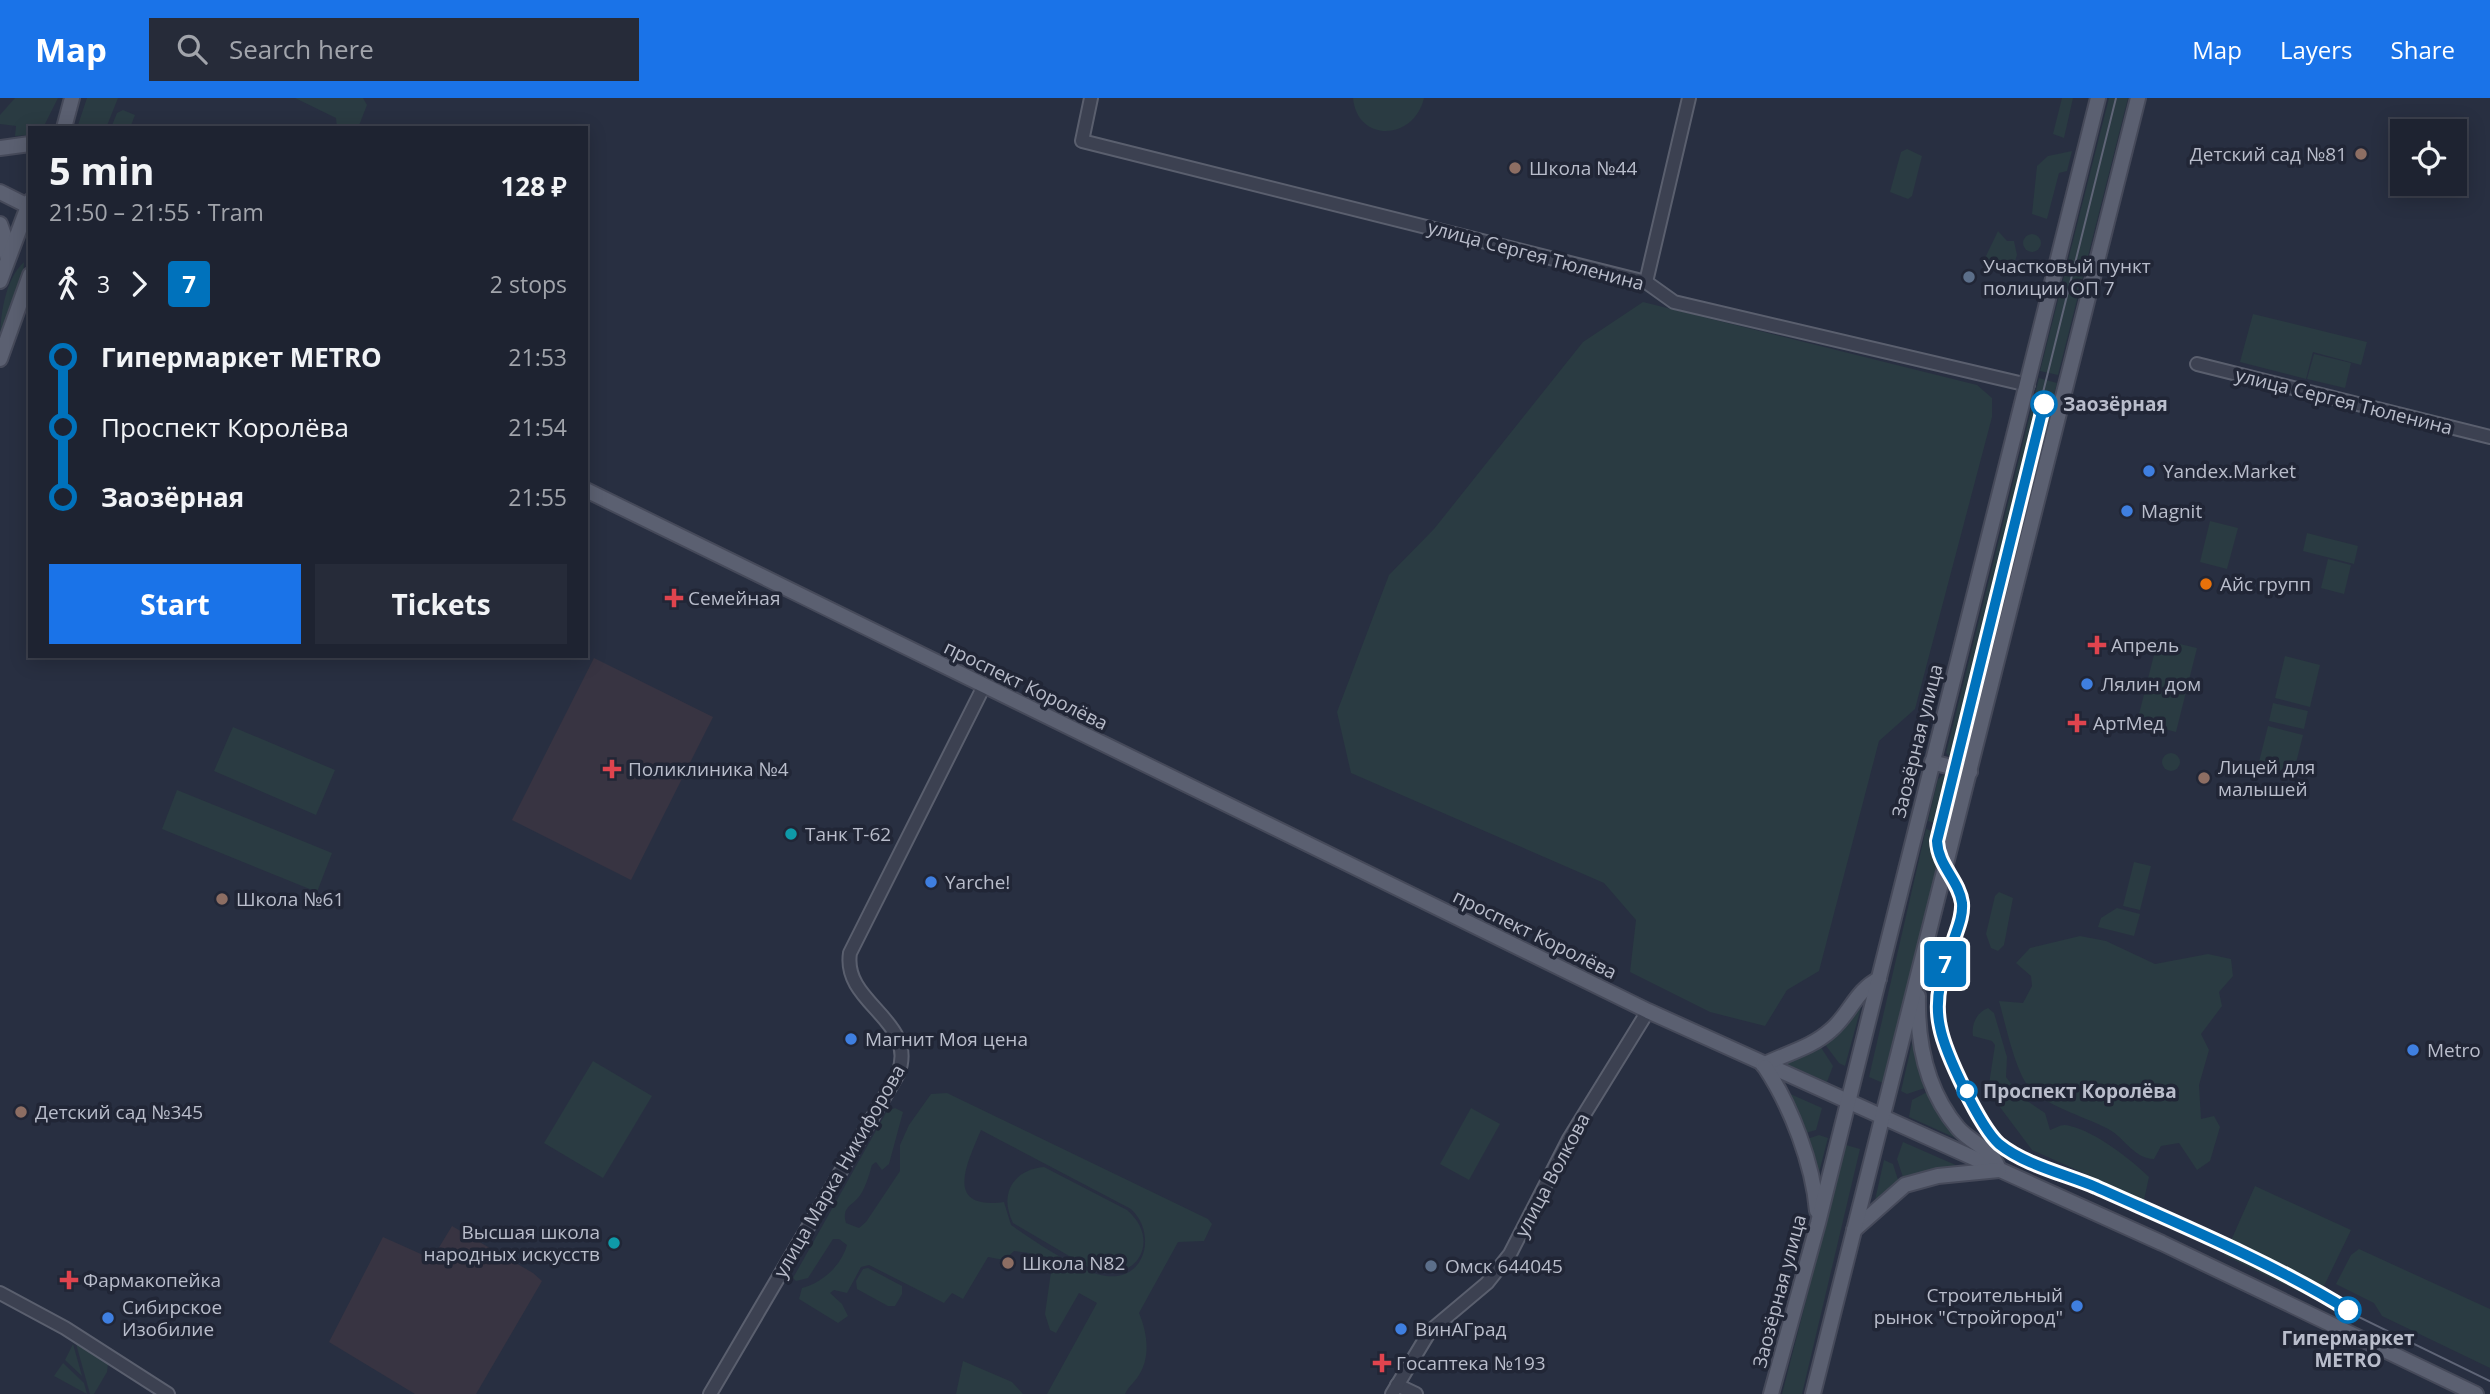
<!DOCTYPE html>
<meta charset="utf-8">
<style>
:root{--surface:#1e2331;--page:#262b39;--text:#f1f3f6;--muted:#a1a4ab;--line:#3c404d;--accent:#1a73e8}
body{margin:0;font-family:"Open Sans",sans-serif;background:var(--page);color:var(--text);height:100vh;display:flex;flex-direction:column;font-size:26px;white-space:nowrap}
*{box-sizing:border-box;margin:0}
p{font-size:23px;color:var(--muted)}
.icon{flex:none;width:38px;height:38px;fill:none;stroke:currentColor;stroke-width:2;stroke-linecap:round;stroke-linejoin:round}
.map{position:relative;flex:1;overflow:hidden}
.drawer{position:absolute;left:28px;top:28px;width:560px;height:532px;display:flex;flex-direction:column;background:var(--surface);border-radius:0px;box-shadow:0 4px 18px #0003,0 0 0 2px var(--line)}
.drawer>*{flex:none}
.badge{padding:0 14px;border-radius:5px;font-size:24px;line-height:46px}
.fabs{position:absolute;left:2390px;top:21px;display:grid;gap:14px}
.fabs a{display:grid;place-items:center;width:77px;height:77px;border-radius:0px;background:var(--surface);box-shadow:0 4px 18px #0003,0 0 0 2px var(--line);font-size:35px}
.map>.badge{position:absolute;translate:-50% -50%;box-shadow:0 0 0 4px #fff}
.legs{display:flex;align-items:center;gap:10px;height:77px;padding:0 21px;font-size:23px}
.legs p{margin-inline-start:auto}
.summary{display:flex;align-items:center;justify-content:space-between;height:119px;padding:0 21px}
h1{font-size:38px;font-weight:700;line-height:52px}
.primary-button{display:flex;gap:14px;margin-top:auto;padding:14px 21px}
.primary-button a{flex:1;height:80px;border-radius:0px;background:var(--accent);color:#fff;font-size:28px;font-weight:700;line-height:80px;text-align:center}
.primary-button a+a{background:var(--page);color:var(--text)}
ul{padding:0 21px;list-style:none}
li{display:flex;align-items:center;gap:24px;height:70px;font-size:26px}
li i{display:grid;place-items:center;width:10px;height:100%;margin:0 9px;background:currentColor}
li i::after{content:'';width:18px;height:18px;margin:-9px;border:5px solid;border-radius:50%;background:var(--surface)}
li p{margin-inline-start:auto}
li:first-child i{background:linear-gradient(#0000 50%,currentColor 0)}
li:last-child i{background:linear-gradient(currentColor 50%,#0000 0)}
header{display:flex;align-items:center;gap:42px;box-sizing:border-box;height:98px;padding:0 35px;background:var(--accent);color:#fff}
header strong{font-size:33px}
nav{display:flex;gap:38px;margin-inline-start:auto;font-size:24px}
.search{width:490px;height:63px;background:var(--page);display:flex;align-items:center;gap:18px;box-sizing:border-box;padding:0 24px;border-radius:0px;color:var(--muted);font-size:26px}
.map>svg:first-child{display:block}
</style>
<header>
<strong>Map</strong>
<div class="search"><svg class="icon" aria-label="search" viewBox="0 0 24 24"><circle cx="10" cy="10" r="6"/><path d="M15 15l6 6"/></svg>Search here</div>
<nav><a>Map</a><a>Layers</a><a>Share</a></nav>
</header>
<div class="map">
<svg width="2490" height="1296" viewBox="0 0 2490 1296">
<rect width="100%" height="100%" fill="#282f41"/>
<g fill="#383442">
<polygon points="594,560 713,619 631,782 512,722"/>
<polygon points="452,1128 533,1175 542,1183 476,1296 415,1296 329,1244 383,1139 432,1161"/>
</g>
<g fill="#2a3b42" fill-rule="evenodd">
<polygon points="15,0 58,0 43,30 30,30 30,37 15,38 16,28 0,26 0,17"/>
<polygon points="87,0 118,0 106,30 77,30"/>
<polygon points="295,0 363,0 367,7 358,30 337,30 336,20"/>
<path d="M 1353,0 L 1424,0 C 1414,43 1357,45 1353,0 Z"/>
<polygon points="2062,0 2073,0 2064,40 2053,36"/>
<polygon points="2109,0 2128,0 2058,277 2040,273"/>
<polygon points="123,12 135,17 130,30 111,30 117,15"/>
<polygon points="1907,51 1922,58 1912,98 1908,101 1890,94 1901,54"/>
<polygon points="2072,53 2067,73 2059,75 2047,121 2032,116 2037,68 2048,58"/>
<polygon points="1998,133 2007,143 2014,143 2017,157 2011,175 2004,176 1997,169 1989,168 1986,158"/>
<circle cx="2032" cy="145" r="9"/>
<path d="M 24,164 L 23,178 L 0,242 C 0,218 5,181 24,164 Z"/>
<polygon points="1643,204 1977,287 1992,300 1992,319 1915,611 1879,643 1819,873 1787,892 1765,928 1710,914 1630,874 1636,822 1604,785 1351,675 1337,614 1389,477 1434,431 1583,244"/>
<polygon points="2253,216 2367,244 2361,267 2313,254 2306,281 2240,264"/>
<polygon points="2314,256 2351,265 2345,290 2307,281"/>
<polygon points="2039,280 2057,285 1965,660 1956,664 1946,655"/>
<polygon points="2210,423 2238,430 2227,471 2200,464"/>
<polygon points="2307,435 2358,448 2354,466 2303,453"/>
<polygon points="2328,461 2351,467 2344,496 2321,490"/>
<polygon points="2158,541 2197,550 2176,634 2137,624"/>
<polygon points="2285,558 2320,567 2310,609 2275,600"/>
<polygon points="2273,605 2308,613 2304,631 2269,623"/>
<polygon points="2268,628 2303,637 2293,677 2258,668"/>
<polygon points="233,629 335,672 316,717 214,673"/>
<circle cx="2171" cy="664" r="9"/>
<polygon points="1943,677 1953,678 1959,687 1948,729 1928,723 1938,681"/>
<polygon points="177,692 332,755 317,794 162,731"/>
<polygon points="1926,731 1946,737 1883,985 1869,979"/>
<polygon points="2134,764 2151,768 2140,812 2123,808"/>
<polygon points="1999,794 2013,800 2004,847 1998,853 1991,850 1986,836 1995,798"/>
<polygon points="2117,810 2140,816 2134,838 2098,829 2101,820"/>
<path d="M 2080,838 L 2106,843 L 2155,866 L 2208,856 L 2231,861 L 2233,878 L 2219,894 L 2222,908 L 2201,936 L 2209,952 L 2199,987 L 2201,1021 L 2214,1018 L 2220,1029 L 2210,1063 L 2197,1072 L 2179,1045 L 2161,1048 L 2154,1061 C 2135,1061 2125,1041 2110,1032 C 2089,1020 2044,1008 2029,989 C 2015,973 2005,924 1999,903 L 2023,905 L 2032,888 L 2031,878 L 2016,865 L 2030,850 Z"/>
<polygon points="1862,906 1845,968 1839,965 1824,945 1844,929"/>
<path d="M 1988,910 L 1994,915 L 2007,959 L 2006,979 L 2020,998 L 2045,1015 L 2050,1032 C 2057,1030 2061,1025 2070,1028 C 2094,1033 2132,1062 2149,1079 L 2144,1102 L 2032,1052 L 1988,993 L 1995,947 L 1992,943 L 1973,938 C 1971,926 1977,914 1988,910 Z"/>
<polygon points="1912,945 1925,990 1907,996 1901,993"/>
<polygon points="1820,948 1833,968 1827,984 1784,965"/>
<polygon points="593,963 652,998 603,1080 544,1045"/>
<polygon points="1927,994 1960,1042 1909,1019 1912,1002"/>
<path d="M 947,995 L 1208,1121 L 1212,1126 L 1204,1143 L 1178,1144 L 1139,1215 C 1147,1234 1151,1258 1139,1277 C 1135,1284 1128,1289 1125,1296 L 1047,1296 L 1097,1205 L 1079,1195 L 1056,1235 L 1050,1232 L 1045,1216 L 1051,1174 L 1029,1155 L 1014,1153 L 1004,1162 L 988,1159 L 963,1201 L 952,1195 L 944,1205 L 869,1167 L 861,1169 L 847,1195 L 834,1192 L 830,1195 L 842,1206 L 848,1218 L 838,1225 L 799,1201 L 802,1190 C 822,1185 841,1168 847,1147 L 839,1141 L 833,1141 L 808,1180 L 796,1183 L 793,1180 L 887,1013 L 895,1010 L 903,1014 L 889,1066 L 882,1072 L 876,1064 L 872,1067 C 869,1077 865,1093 857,1101 C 849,1109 842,1111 846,1125 L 859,1130 L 866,1124 L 900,1073 L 900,1047 L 909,1027 L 931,996 ZM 981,1032 L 1131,1111 C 1157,1135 1146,1183 1106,1178 C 1081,1175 1032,1142 1011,1127 L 1004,1104 C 944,1112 966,1067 981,1032 Z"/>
<polygon points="1788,995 1822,1010 1816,1032 1802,1036"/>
<polygon points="1471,1010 1500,1026 1469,1082 1440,1066"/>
<polygon points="1819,1037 1828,1040 1817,1082 1804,1042"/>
<polygon points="1903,1044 1967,1072 1904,1082 1897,1061"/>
<polygon points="1846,1047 1860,1051 1802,1296 1782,1296"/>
<polygon points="1884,1062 1893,1066 1899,1085 1875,1102"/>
<path d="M 1044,1069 L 1127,1112 C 1162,1142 1137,1186 1093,1172 L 1013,1125 C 999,1097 1012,1072 1044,1069 Z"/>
<polygon points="2255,1088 2351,1132 2323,1190 2230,1145"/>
<polygon points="2228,1147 2321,1193 2316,1202 2224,1157"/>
<polygon points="2359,1151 2490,1211 2490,1270 2382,1218 2374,1205 2336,1186 2351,1157"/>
<polygon points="868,1170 902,1188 902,1196 895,1208 888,1208 857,1191 856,1183 863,1171"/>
<polygon points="75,1242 108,1266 107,1274 94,1296 90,1296"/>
<polygon points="73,1246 82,1278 65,1262"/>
<polygon points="963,1263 1012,1284 1023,1296 956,1296"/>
<polygon points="63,1265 84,1285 87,1296 54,1278"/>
</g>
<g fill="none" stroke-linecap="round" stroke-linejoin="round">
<defs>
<g id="minor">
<polyline points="1091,0 1082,43 1646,184 1674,204 2028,287"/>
<polyline points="1646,184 1689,0"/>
<polyline points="2197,266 2490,339"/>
<polyline points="0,1195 65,1230 168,1296"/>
<polyline points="1397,1287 1416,1296"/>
<path d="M 710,1296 L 898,976 C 919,922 842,906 850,855 L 984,588"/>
<polyline points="1392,1296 1430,1233 1487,1185 1510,1156 1569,1041 1648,913"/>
</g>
<g id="major">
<polyline points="64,30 72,0"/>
<polyline points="0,50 30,46"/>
<polyline points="0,94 30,109"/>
<polyline points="0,126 7,145 7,158"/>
<polyline points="0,183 30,103"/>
<polyline points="0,261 30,177"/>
<polyline points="586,392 1648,913 2162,1145 2476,1296"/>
<polyline points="1932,664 1970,674"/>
<path d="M 1918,898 C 1917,946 1926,992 1958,1030 C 1974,1048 1990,1047 1999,1072"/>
<path d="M 1763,967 C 1787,955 1811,950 1831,932 C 1850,916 1856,892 1879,881"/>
<path d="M 1765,969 C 1791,1008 1813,1066 1817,1113"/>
<polyline points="1854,1132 1905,1087 1938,1078 1999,1072"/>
<polyline points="1771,1296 1818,1125 2098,0"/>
<polyline points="1813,1296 2138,0"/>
</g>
</defs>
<use href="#minor" stroke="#5a5f6e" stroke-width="16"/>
<use href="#major" stroke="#464a5a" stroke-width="18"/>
<use href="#minor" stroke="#3c4151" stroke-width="12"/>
<use href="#major" stroke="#5b6071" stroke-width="14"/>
<path stroke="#5f6577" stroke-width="2" d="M 2116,0 L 1932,742 C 1931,771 1955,781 1958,804 C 1961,826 1943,851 1938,871 C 1933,888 1931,911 1935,929 C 1944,966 1973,1026 1999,1052 L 2220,1151 L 2490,1283"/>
</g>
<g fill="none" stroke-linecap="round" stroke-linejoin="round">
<defs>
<path id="line-1" d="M 2044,306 L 1937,743 C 1938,768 1959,782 1962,805 C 1963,818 1958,829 1954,841 C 1944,869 1933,898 1940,929 C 1945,955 1980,1029 1999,1046 C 2025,1067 2065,1076 2096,1089 C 2176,1125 2273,1165 2348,1212"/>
</defs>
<use href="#line-1" stroke="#fff" stroke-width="16"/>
<use href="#line-1" stroke="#0072bc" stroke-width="10"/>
</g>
<g fill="#8d6e63" stroke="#212636" stroke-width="2.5">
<circle cx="2361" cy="56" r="7"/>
<circle cx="1515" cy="70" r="7"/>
<circle cx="2204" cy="680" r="7"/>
<circle cx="222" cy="801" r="7"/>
<circle cx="21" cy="1014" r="7"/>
<circle cx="1008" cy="1165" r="7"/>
</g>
<g fill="#5c6f8a" stroke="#212636" stroke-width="2.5">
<circle cx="1969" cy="179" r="7"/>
<circle cx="1431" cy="1168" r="7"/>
</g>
<g fill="#fff" stroke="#0072bc" stroke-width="3.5">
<circle cx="2044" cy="306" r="12"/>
<circle cx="1967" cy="993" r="9"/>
<circle cx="2348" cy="1212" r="12"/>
</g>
<g fill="#3f7fe0" stroke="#212636" stroke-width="2.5">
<circle cx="2149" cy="373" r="7"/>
<circle cx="2127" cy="413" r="7"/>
<circle cx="2087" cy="586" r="7"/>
<circle cx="931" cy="784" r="7"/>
<circle cx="851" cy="941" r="7"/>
<circle cx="2413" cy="952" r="7"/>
<circle cx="2077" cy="1208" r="7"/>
<circle cx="108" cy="1220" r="7"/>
<circle cx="1401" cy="1231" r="7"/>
</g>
<circle fill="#e8710a" stroke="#212636" stroke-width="2.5" cx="2206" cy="486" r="7"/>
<g fill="#e0444e" stroke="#212636" stroke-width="2.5">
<path d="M670.5 489.5h7v7h7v7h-7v7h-7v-7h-7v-7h7z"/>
<path d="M2093.5 536.5h7v7h7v7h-7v7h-7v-7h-7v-7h7z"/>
<path d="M2073.5 614.5h7v7h7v7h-7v7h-7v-7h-7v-7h7z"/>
<path d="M608.5 660.5h7v7h7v7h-7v7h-7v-7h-7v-7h7z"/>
<path d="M65.5 1171.5h7v7h7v7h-7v7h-7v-7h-7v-7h7z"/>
<path d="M1378.5 1254.5h7v7h7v7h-7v7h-7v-7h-7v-7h7z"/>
</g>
<g fill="#0f9aa8" stroke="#212636" stroke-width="2.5">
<circle cx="791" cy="736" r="7"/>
<circle cx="614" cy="1145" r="7"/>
</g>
<g text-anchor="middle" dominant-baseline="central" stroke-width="7" stroke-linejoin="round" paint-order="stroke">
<g font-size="19" fill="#b9bdcb" stroke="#212636" text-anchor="start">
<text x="2347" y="56" text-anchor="end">Детский сад №81</text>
<text x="1529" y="70">Школа №44</text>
<text x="1983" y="168">Участковый пункт<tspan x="1983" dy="22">полиции ОП 7</tspan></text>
<text x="2163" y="373">Yandex.Market</text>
<text x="2141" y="413">Magnit</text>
<text x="2220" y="486">Айс групп</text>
<text x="688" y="500">Семейная</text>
<text x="2111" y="547">Апрель</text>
<text x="2101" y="586">Лялин дом</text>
<text x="2093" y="625">АртМед</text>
<text x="2218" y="669">Лицей для<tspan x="2218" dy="22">малышей</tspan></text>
<text x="628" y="671">Поликлиника №4</text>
<text x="805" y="736">Танк Т-62</text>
<text x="945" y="784">Yarche!</text>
<text x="236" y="801">Школа №61</text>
<text x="865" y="941">Магнит Моя цена</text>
<text x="2427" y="952">Metro</text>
<text x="35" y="1014">Детский сад №345</text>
<text x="600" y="1134" text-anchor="end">Высшая школа<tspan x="600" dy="22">народных искусств</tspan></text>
<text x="1022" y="1165">Школа N82</text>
<text x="1445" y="1168">Омск 644045</text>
<text x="83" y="1182">Фармакопейка</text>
<text x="2063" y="1197" text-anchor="end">Строительный<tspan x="2063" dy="22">рынок "Стройгород"</tspan></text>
<text x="122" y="1209">Сибирское<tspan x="122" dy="22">Изобилие</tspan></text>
<text x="1415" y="1231">ВинАГрад</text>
<text x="1396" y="1265">Госаптека №193</text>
</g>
<g font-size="19" fill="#b9bdcb" stroke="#212636">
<text transform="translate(1536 157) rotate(15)">улица Сергея Тюленина</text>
<text transform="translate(2344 303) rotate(14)">улица Сергея Тюленина</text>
<text transform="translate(1026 587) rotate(26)">проспект Королёва</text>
<text transform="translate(1917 643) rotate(-76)">Заозёрная улица</text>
<text transform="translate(1535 836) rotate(26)">проспект Королёва</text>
<text transform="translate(839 1073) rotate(-60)">улица Марка Никифорова</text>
<text transform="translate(1552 1077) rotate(-62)">улица Волкова</text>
<text transform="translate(1779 1193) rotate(-75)">Заозёрная улица</text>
</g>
<g font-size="19" font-weight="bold" fill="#b9bdcb" stroke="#212636" text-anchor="start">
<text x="2063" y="306">Заозёрная</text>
<text x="1983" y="993">Проспект Королёва</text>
<text x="2348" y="1240" text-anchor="middle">Гипермаркет<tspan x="2348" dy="22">METRO</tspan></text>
</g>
</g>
</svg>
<div class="fabs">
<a><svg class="icon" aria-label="locate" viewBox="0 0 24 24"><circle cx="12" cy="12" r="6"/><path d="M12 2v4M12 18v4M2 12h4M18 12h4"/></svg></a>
</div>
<b class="badge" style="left:1945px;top:866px;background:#0072bc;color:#fff">7</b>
<section class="drawer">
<div class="summary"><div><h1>5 min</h1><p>21:50 – 21:55 · Tram</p></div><b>128 ₽</b></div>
<div class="legs"><svg class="icon" aria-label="walk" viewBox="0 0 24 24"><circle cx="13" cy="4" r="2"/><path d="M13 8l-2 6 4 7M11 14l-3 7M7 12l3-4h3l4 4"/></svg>3<svg class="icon" aria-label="forward" viewBox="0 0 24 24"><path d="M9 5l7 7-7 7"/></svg><b class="badge" style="background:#0072bc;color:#fff">7</b><p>2 stops</p></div>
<ul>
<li><i style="color:#0072bc"></i><b>Гипермаркет METRO</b><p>21:53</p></li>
<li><i style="color:#0072bc"></i><span>Проспект Королёва</span><p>21:54</p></li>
<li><i style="color:#0072bc"></i><b>Заозёрная</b><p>21:55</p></li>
</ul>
<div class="primary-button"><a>Start</a><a>Tickets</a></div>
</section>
</div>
